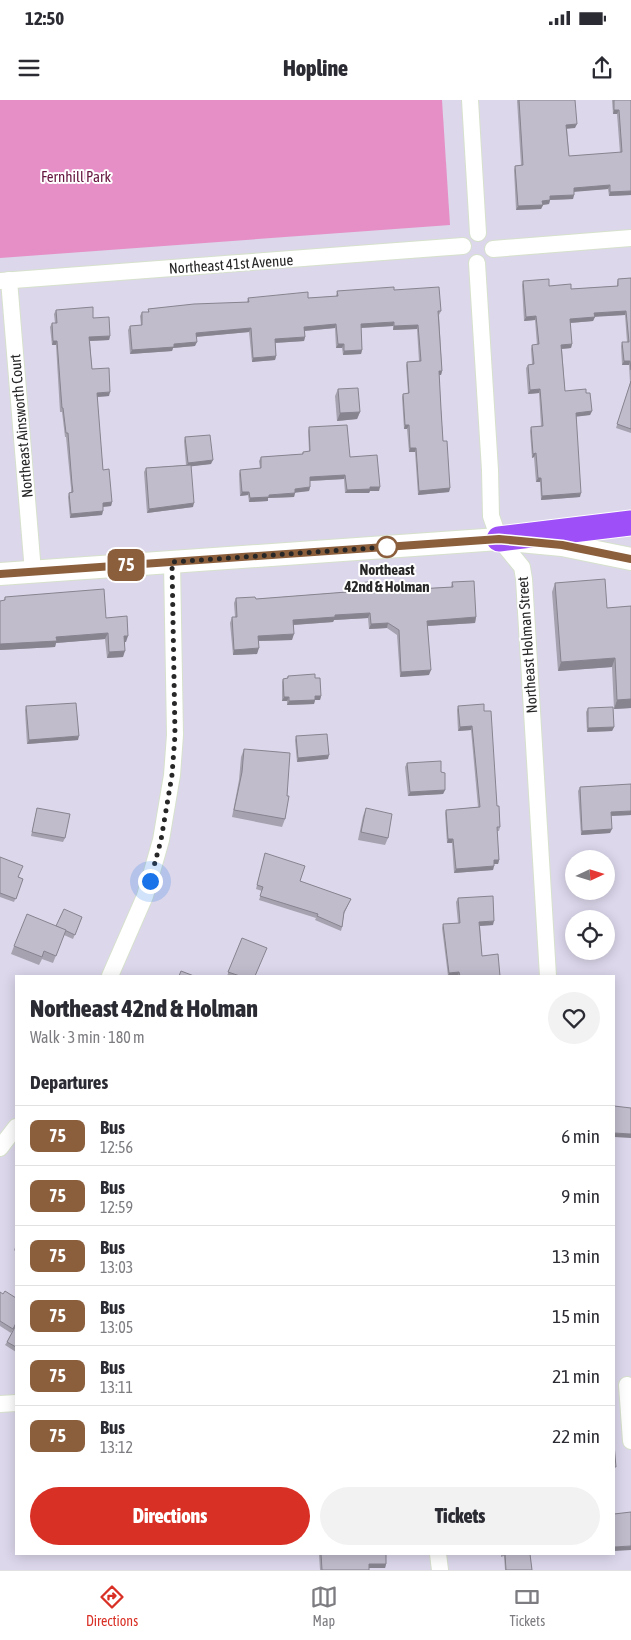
<!DOCTYPE html>
<meta charset="utf-8">
<style>
:root{--surface:#fff;--page:#f2f2f3;--text:#2b2b33;--muted:#7c7c81;--line:#e1e1e2;--accent:#d93025}
body{margin:0;font-family:"Asap Condensed",sans-serif;background:var(--page);color:var(--text);height:100vh;display:flex;flex-direction:column;font-size:19px;white-space:nowrap}
*{box-sizing:border-box;margin:0}
p{font-size:16px;color:var(--muted)}
.icon{flex:none;width:28px;height:28px;fill:none;stroke:currentColor;stroke-width:2;stroke-linecap:round;stroke-linejoin:round}
.map{position:relative;flex:1;overflow:hidden}
.panel{position:absolute;left:15px;top:875px;width:600px;height:580px;display:flex;flex-direction:column;background:var(--surface);border-radius:0px;box-shadow:0 2px 12px #0003}
.panel>*{flex:none}
.badge{padding:0 10px;border-radius:8px;font-size:18px;line-height:32px}
.needle{width:32px;rotate:86deg}
.buttons{position:absolute;left:565px;top:750px;display:grid;gap:10px}
.buttons a{display:grid;place-items:center;width:50px;height:50px;border-radius:50%;background:var(--surface);box-shadow:0 2px 12px #0003;font-size:25px}
.you{position:absolute;width:25px;height:25px;margin:-12px;border:4px solid #fff;border-radius:50%;background:#1a73e8;box-shadow:0 0 0 8px #1a73e833}
.map>.badge{position:absolute;translate:-50% -50%;box-shadow:0 0 0 2px #fff}
h2{padding:0 15px;font-size:19px;line-height:45px}
.round{display:grid;place-items:center;flex:none;width:52px;height:52px;border-radius:26px;background:var(--page)}
.overview{display:flex;align-items:center;justify-content:space-between;height:85px;padding:0 15px}
h1{font-size:24px;font-weight:800;line-height:38px}
.action{display:flex;gap:10px;margin-top:auto;padding:10px 15px}
.action a{flex:1;height:58px;border-radius:30px;background:var(--accent);color:#fff;font-size:20px;font-weight:800;line-height:58px;text-align:center}
.action a+a{background:var(--page);color:var(--text)}
ul{padding:0;list-style:none}
li{display:flex;align-items:center;gap:15px;height:60px;padding:0 15px;border-top:1px solid var(--line)}
li div{flex:1}
li b{display:block;font-size:19px}
li em{font-style:normal}
li .badge{min-width:55px;font-weight:700;text-align:center}
.status{display:flex;justify-content:space-between;align-items:center;height:35px;padding:0 25px;background:var(--surface);direction:ltr}
.status svg{height:14px;fill:currentColor}
header{display:flex;justify-content:space-between;align-items:center;height:65px;padding:0 15px;background:var(--surface);font-size:22px;font-weight:800}
.menu{display:flex;justify-content:space-around;align-items:center;height:70px;border-top:1px solid var(--line);background:var(--surface);font-size:14px;color:var(--muted)}
.menu a{display:grid;justify-items:center;gap:2px}
.menu .selected{color:var(--accent)}
.map>svg:first-child{display:block}
</style>
<div class="status"><b>12:50</b><svg viewBox="0 0 49 12"><path d="M0 12V9h3v3zM5 12V6h3v6zM10 12V3h3v9zM15 12V0h3v12zM26 1h20v11H26zM47 4h2v5h-2z"/></svg></div>
<header><svg class="icon" aria-label="menu" viewBox="0 0 24 24"><path d="M4 6h16M4 12h16M4 18h16"/></svg>Hopline<svg class="icon" aria-label="share" viewBox="0 0 24 24"><path d="M12 15V3M7 8l5-5 5 5M5 13v7h14v-7"/></svg></header>
<div class="map">
<svg width="631" height="1470" viewBox="0 0 631 1470">
<rect width="100%" height="100%" fill="#dcd7eb"/>
<polygon fill="#e58fc6" points="0,0 442,0 450,125 0,158"/>
<g fill="none" stroke-linecap="round" stroke-linejoin="round">
<defs>
<g id="street">
<polyline points="470,0 478,133"/>
<polyline points="493,149 631,138"/>
<polyline points="477,163 490,370 491,416 499,439 522,467 524,479 548,876"/>
<polyline points="9,180 33,472"/>
<polyline points="0,181 463,146"/>
<polyline points="110,876 145,796 161,740 172,675 175,635 172,462"/>
<polyline points="0,1048 16,1027"/>
<polyline points="627,1285 631,1341"/>
<polyline points="0,1304 16,1303"/>
<polyline points="438,1454 440,1470"/>
</g>
<polyline id="secondary" points="0,474 499,439 562,445 631,459"/>
<polyline id="primary" points="499,439 631,423"/>
</defs>
<use href="#street" stroke="#d6e1cc" stroke-width="18"/>
<use href="#secondary" stroke="#d6e1cc" stroke-width="24"/>
<use href="#primary" stroke="#fff" stroke-width="27"/>
<use href="#street" stroke="#fff" stroke-width="16"/>
<use href="#secondary" stroke="#fff" stroke-width="22"/>
<use href="#primary" stroke="#9e4ff8" stroke-width="25"/>
</g>
<g fill="#a6a2af">
<polygon points="517,0 575,0 575,28 567,28 569,56 620,53 617,14 613,14 612,0 631,0 631,95 609,96 608,89 574,91 573,99 550,100 549,104 543,105 541,109 516,110 514,70 515,66 521,65"/>
<polygon points="631,178 631,333 616,328 630,283 629,265 622,265 621,246 622,242 627,242 625,215 595,216 593,221 570,223 572,244 571,248 562,249 565,291 586,293 592,311 590,315 576,316 580,397 541,400 540,382 536,382 534,357 532,358 530,331 531,327 541,326 539,293 528,294 526,268 528,265 532,264 531,249 532,245 537,245 535,220 524,221 522,185 523,181 549,186 571,189 617,186 617,183 618,179"/>
<polygon points="394,190 441,211 439,215 442,271 441,275 439,275 443,341 450,388 449,392 418,395 415,352 409,352 407,329 404,329 402,297 403,294 408,293 406,265 407,262 419,261 417,229 393,230 393,226 361,228 362,250 361,254 343,255 342,248 336,248 335,228 304,231 305,237 304,241 275,243 276,256 275,260 252,262 249,232 196,237 195,246 173,248 172,251 130,254 128,230 130,226 141,225 140,216 142,212 148,212 148,209 247,202 248,198 308,198 336,196 337,191"/>
<polygon points="56,210 93,218 110,236 109,240 90,241 92,269 109,296 97,297 103,370 112,402 111,406 103,407 102,415 70,418 68,397 69,393 71,392 71,388 66,337 65,337 62,312 60,312 56,245 52,245 50,227 52,223 55,223 54,214"/>
<polygon points="338,289 360,312 357,319 337,321 335,296"/>
<polygon points="309,327 350,357 379,391 370,391 369,393 345,393 344,379 310,381 310,387 309,391 295,392 294,397 268,398 268,401 249,402 248,395 240,396 239,374 240,370 260,368 259,361 261,357 302,354 303,352 309,351 308,331"/>
<polygon points="185,337 211,364 191,366 193,407 147,413 144,372 146,368 186,365 184,341"/>
<polygon points="452,482 476,517 475,523 428,526 429,575 400,577 397,535 387,528 369,529 368,518 334,520 333,522 294,525 292,540 259,541 257,554 233,555 230,523 232,517 235,517 234,503 236,498 256,499 358,491 357,488 359,483 377,487 381,491 451,487"/>
<polygon points="555,483 607,508 631,506 631,608 614,609 612,567 558,571 552,492"/>
<polygon points="5,497 106,518 126,542 125,542 123,557 107,558 105,539 56,543 55,547 0,550 0,501 4,500"/>
<polygon points="288,576 321,596 320,600 315,600 314,604 287,605 287,601 282,601 282,582 283,579 287,578"/>
<polygon points="26,606 78,640 27,644 25,610"/>
<polygon points="458,606 484,611 500,727 499,731 497,731 499,760 498,764 494,764 493,770 454,773 452,743 447,743 445,713 446,710 478,707 471,630 458,631 457,610"/>
<polygon points="588,608 614,627 612,631 587,632 586,612"/>
<polygon points="296,636 328,659 297,662 295,640"/>
<polygon points="244,649 287,696 285,719 282,727 232,717 239,680 241,657"/>
<polygon points="407,663 441,672 445,690 443,694 408,696 405,667"/>
<polygon points="631,684 631,715 611,716 610,733 581,735 578,691 580,687"/>
<polygon points="37,708 65,738 63,742 31,736"/>
<polygon points="366,708 388,738 385,745 358,740 363,716"/>
<polygon points="265,753 300,781 351,799 344,814 342,827 341,831 315,820 316,818 259,800 262,791 256,789"/>
<polygon points="0,757 19,777 23,779 14,802 0,797"/>
<polygon points="458,798 493,825 480,826 482,856 500,876 448,876 442,828 443,824 458,823 456,802"/>
<polygon points="82,817 73,839 64,835 53,863 42,859 39,865 11,854 14,846 56,826"/>
<polygon points="242,838 256,876 227,876"/>
<polygon points="16,1145 16,1152 14,1150"/>
<polygon points="0,1192 16,1225 11,1233 0,1226"/>
<polygon points="16,1228 16,1252 5,1245 7,1242"/>
<polygon points="319,1454 386,1454 386,1464 385,1468 369,1468 369,1470 320,1470"/>
<polygon points="501,1454 539,1454 530,1455 532,1470 505,1470 504,1456 501,1457"/>
</g>
<g fill="#87848f">
<polygon points="614,10 619,10 617,14 613,14"/>
<polygon points="577,24 575,28 565,29 566,25"/>
<polygon points="610,85 608,89 573,92 574,88"/>
<polygon points="631,91 631,95 609,96 610,92"/>
<polygon points="574,95 573,99 549,100 550,96"/>
<polygon points="550,100 549,104 541,105 542,101"/>
<polygon points="543,105 541,109 516,110 518,106"/>
<polygon points="626,211 625,215 593,217 594,213"/>
<polygon points="536,216 535,220 524,221 526,217"/>
<polygon points="595,217 593,221 569,223 570,219"/>
<polygon points="394,222 393,226 359,228 361,224"/>
<polygon points="336,224 335,228 303,231 304,227"/>
<polygon points="418,225 417,229 393,230 394,226"/>
<polygon points="251,228 249,232 194,237 196,233"/>
<polygon points="110,236 109,240 88,241 89,237"/>
<polygon points="305,237 304,241 273,243 275,239"/>
<polygon points="53,241 57,241 56,245 52,245"/>
<polygon points="197,242 195,246 173,248 172,251 130,254 132,250 174,244"/>
<polygon points="338,244 344,244 342,248 336,248"/>
<polygon points="572,244 571,248 560,249 561,245"/>
<polygon points="362,250 361,254 343,255 344,251"/>
<polygon points="276,256 275,260 252,262 253,258"/>
<polygon points="624,261 630,261 629,265 622,265"/>
<polygon points="439,271 442,271 441,275 437,275"/>
<polygon points="540,289 539,293 528,294 530,290"/>
<polygon points="110,292 109,296 96,297 97,293"/>
<polygon points="592,311 590,315 574,317 576,313"/>
<polygon points="360,312 357,319 337,321 340,313"/>
<polygon points="405,325 409,325 407,329 404,329"/>
<polygon points="410,348 416,348 415,352 409,352"/>
<polygon points="536,353 534,357 532,358 533,354"/>
<polygon points="213,360 211,364 186,367 188,363"/>
<polygon points="345,375 344,379 308,381 310,377"/>
<polygon points="538,378 541,378 540,382 536,382"/>
<polygon points="310,387 309,391 293,393 295,389"/>
<polygon points="370,387 380,387 379,391 370,391 369,393 345,393 347,390"/>
<polygon points="450,388 449,392 418,395 419,391"/>
<polygon points="242,392 249,392 248,395 240,396"/>
<polygon points="295,393 294,397 268,398 268,401 249,402 250,398 269,395"/>
<polygon points="581,393 580,397 541,400 542,396"/>
<polygon points="112,402 111,406 101,407 103,403"/>
<polygon points="194,403 193,407 147,413 149,409"/>
<polygon points="103,411 102,415 70,418 71,414"/>
<polygon points="370,513 368,518 334,520 333,522 291,525 293,520 335,515"/>
<polygon points="476,517 475,523 425,526 427,521"/>
<polygon points="388,523 387,528 369,529 371,524"/>
<polygon points="108,533 105,539 56,543 55,547 0,550 0,544 56,537"/>
<polygon points="294,534 292,540 256,541 258,536"/>
<polygon points="124,536 128,536 126,542 122,542"/>
<polygon points="259,548 257,554 233,555 234,550"/>
<polygon points="125,551 123,557 107,558 109,552"/>
<polygon points="615,558 612,567 558,571 561,562"/>
<polygon points="431,570 429,575 400,577 401,572"/>
<polygon points="315,596 321,596 320,600 315,600 314,604 287,605 289,601"/>
<polygon points="284,597 289,597 287,601 282,601"/>
<polygon points="631,599 631,608 614,609 617,600"/>
<polygon points="472,626 471,630 458,631 460,627"/>
<polygon points="614,627 612,631 587,632 588,628"/>
<polygon points="79,636 78,640 27,644 29,640"/>
<polygon points="329,655 328,659 297,662 298,658"/>
<polygon points="445,690 443,694 408,696 410,692"/>
<polygon points="631,711 631,715 609,716 611,712"/>
<polygon points="612,729 610,733 581,735 582,731"/>
<polygon points="448,739 453,739 452,743 447,743"/>
<polygon points="494,760 499,760 498,764 492,764"/>
<polygon points="494,766 493,770 454,773 456,769"/>
<polygon points="494,821 493,825 478,826 479,822"/>
<polygon points="459,872 458,876 448,876 449,873"/>
<polygon points="614,1033 631,1034 631,1038 614,1037"/>
<polygon points="631,1446 631,1450 614,1451 614,1447"/>
<polygon points="369,1464 386,1464 385,1468 367,1468"/>
</g>
<g fill="#c1bccc" stroke="#87848f">
<polygon points="519,0 575,0 577,24 566,25 569,56 622,52 619,10 614,10 614,0 631,0 631,91 610,92 610,85 574,88 574,95 550,96 550,100 542,101 543,105 518,106 515,66 523,65"/>
<polygon points="631,178 631,270 630,261 624,261 622,242 629,242 626,211 594,213 595,217 570,219 572,244 561,245 565,291 586,289 586,293 590,293 592,311 576,313 581,393 542,396 541,378 538,378 536,353 533,354 531,327 543,326 540,289 530,290 528,265 534,264 532,245 539,244 536,216 526,217 523,181 549,179 549,186 571,184 571,189 618,186 618,179"/>
<polygon points="394,187 394,190 439,187 441,211 438,211 442,271 439,271 441,309 443,341 447,341 450,388 419,391 416,348 410,348 409,325 405,325 403,294 409,293 407,262 421,261 418,225 394,226 394,222 361,224 362,250 344,251 344,244 338,244 336,224 304,227 305,237 275,239 276,256 253,258 251,228 196,233 197,242 174,244 174,247 132,250 130,226 142,225 142,212 149,212 148,209 194,204 249,202 248,198 308,192 308,198 338,196 337,191"/>
<polygon points="93,207 93,218 109,217 110,236 89,237 92,269 109,268 110,292 97,293 103,370 109,369 112,402 103,403 103,411 71,414 69,393 73,392 72,384 68,333 66,333 63,308 62,308 57,241 53,241 52,223 57,223 56,210"/>
<polygon points="631,281 631,329 617,324"/>
<polygon points="358,288 360,312 340,313 338,289"/>
<polygon points="347,325 350,357 377,355 380,387 370,387 370,389 347,390 345,375 310,377 310,387 295,389 295,393 269,395 269,397 250,398 249,392 242,392 240,370 261,368 261,357 303,354 303,352 310,351 309,327"/>
<polygon points="210,335 213,360 188,363 185,337"/>
<polygon points="191,365 194,403 149,409 146,368"/>
<polygon points="605,479 607,508 631,506 631,599 617,600 615,558 561,562 555,483"/>
<polygon points="377,481 377,487 380,487 381,491 453,487 452,482 474,481 476,517 427,521 431,570 401,572 399,530 388,523 371,524 370,513 335,515 335,517 293,520 294,534 258,536 259,548 234,550 232,517 237,517 236,498 255,497 256,499 360,491 359,483"/>
<polygon points="104,489 106,518 127,516 128,536 124,536 125,551 109,552 108,533 56,537 57,541 0,544 0,501 5,500 5,497"/>
<polygon points="315,574 315,578 320,578 321,596 315,596 315,600 289,601 289,597 284,597 283,579 288,578 288,576"/>
<polygon points="76,603 79,636 29,640 26,606"/>
<polygon points="484,604 484,611 491,611 497,706 499,706 500,727 497,727 499,760 494,760 494,766 456,769 453,739 448,739 446,710 480,707 472,626 460,627 458,606"/>
<polygon points="613,607 614,627 588,628 588,608"/>
<polygon points="327,634 329,655 298,658 296,636"/>
<polygon points="244,649 290,653 287,696 289,696 285,719 234,710 242,672"/>
<polygon points="441,661 441,672 445,673 445,690 410,692 407,663"/>
<polygon points="631,684 631,711 611,712 612,729 582,731 580,687"/>
<polygon points="37,708 70,714 65,738 32,732"/>
<polygon points="366,708 392,714 388,738 361,732"/>
<polygon points="265,753 305,766 300,781 351,799 344,812 342,827 317,816 318,814 260,796 263,787 257,785"/>
<polygon points="0,757 23,766 18,777 23,779 16,799 0,793"/>
<polygon points="493,796 494,821 479,822 482,856 498,854 500,876 460,876 459,872 449,873 443,824 460,823 458,798"/>
<polygon points="64,809 82,817 75,835 56,826"/>
<polygon points="27,814 66,830 56,856 44,851 42,857 14,846"/>
<polygon points="242,838 267,848 255,876 240,876 228,872"/>
<polygon points="181,871 194,876 179,876"/>
<polygon points="614,1006 631,1008 631,1034 614,1033"/>
<polygon points="5,1191 16,1198 16,1223 13,1229 0,1221 0,1192 3,1194"/>
<polygon points="15,1227 16,1228 16,1247 7,1242"/>
<polygon points="614,1344 616,1367 614,1367"/>
<polygon points="631,1412 631,1446 614,1447 614,1414"/>
<polygon points="321,1454 386,1454 386,1464 369,1464 369,1470 322,1470"/>
<polygon points="505,1454 530,1454 532,1470 506,1470"/>
</g>
<g fill="none" stroke-linecap="round" stroke-linejoin="round">
<defs>
<polyline id="line" points="0,474 499,439 562,445 631,459"/>
</defs>
<use href="#line" stroke="#fff" stroke-width="11"/>
<use href="#line" stroke="#8b5e3c" stroke-width="8"/>
<polyline stroke="#272727" stroke-width="5" stroke-dasharray="0 9" points="150,781 161,740 172,675 175,635 172,462 387,447"/>
</g>
<circle fill="#fff" stroke="#8b5e3c" stroke-width="2.5" cx="387" cy="447" r="10"/>
<g text-anchor="middle" dominant-baseline="central" stroke-width="4" stroke-linejoin="round" paint-order="stroke">
<g font-size="15" fill="#65153e" stroke="#fff">
<text x="76" y="76">Fernhill Park</text>
</g>
<g font-size="15" fill="#272727" stroke="#fff">
<text transform="translate(231 164) rotate(-4)">Northeast 41st Avenue</text>
<text transform="translate(21 326) rotate(-95)">Northeast Ainsworth Court</text>
<text transform="translate(527 545) rotate(-94)">Northeast Holman Street</text>
</g>
<g font-size="15" font-weight="bold" fill="#272727" stroke="#fff">
<text x="387" y="469">Northeast<tspan x="387" dy="17">42nd &amp; Holman</tspan></text>
</g>
</g>
</svg>
<div class="buttons">
<a><svg class="needle" viewBox="-14 -14 28 28"><path d="M0-13l5 13h-10z" fill="#e53935"/><path d="M0 13l5-13h-10z" fill="#7c7c81"/></svg></a>
<a><svg class="icon" aria-label="locate" viewBox="0 0 24 24"><circle cx="12" cy="12" r="6"/><path d="M12 2v4M12 18v4M2 12h4M18 12h4"/></svg></a>
</div>
<div class="you" style="left:150px;top:781px"></div>
<b class="badge" style="left:126px;top:465px;background:#8b5e3c;color:#fff">75</b>
<section class="panel">
<div class="overview"><div><h1>Northeast 42nd &amp; Holman</h1><p>Walk · 3 min · 180 m</p></div><a class="round"><svg class="icon" aria-label="heart" viewBox="0 0 24 24"><path d="M12 20l-8-8c-3-5 5-10 8-4 3-6 11-1 8 4z"/></svg></a></div>
<h2>Departures</h2>
<ul>
<li><span class="badge" style="background:#8b5e3c;color:#fff">75</span><div><b>Bus</b><p>12:56</p></div><em>6 min</em></li>
<li><span class="badge" style="background:#8b5e3c;color:#fff">75</span><div><b>Bus</b><p>12:59</p></div><em>9 min</em></li>
<li><span class="badge" style="background:#8b5e3c;color:#fff">75</span><div><b>Bus</b><p>13:03</p></div><em>13 min</em></li>
<li><span class="badge" style="background:#8b5e3c;color:#fff">75</span><div><b>Bus</b><p>13:05</p></div><em>15 min</em></li>
<li><span class="badge" style="background:#8b5e3c;color:#fff">75</span><div><b>Bus</b><p>13:11</p></div><em>21 min</em></li>
<li><span class="badge" style="background:#8b5e3c;color:#fff">75</span><div><b>Bus</b><p>13:12</p></div><em>22 min</em></li>
</ul>
<div class="action"><a>Directions</a><a>Tickets</a></div>
</section>
</div>
<nav class="menu">
<a class="selected"><svg class="icon" aria-label="directions" viewBox="0 0 24 24"><path d="M12 3l9 9-9 9-9-9zM9 14v-3h6M13 9l2 2-2 2"/></svg>Directions</a>
<a><svg class="icon" aria-label="map" viewBox="0 0 24 24"><path d="M3 6l6-2 6 2 6-2v14l-6 2-6-2-6 2zM9 4v14M15 6v14"/></svg>Map</a>
<a><svg class="icon" aria-label="tickets" viewBox="0 0 24 24"><path d="M3 7h18v10H3zM15 7v10"/></svg>Tickets</a>
</nav>
